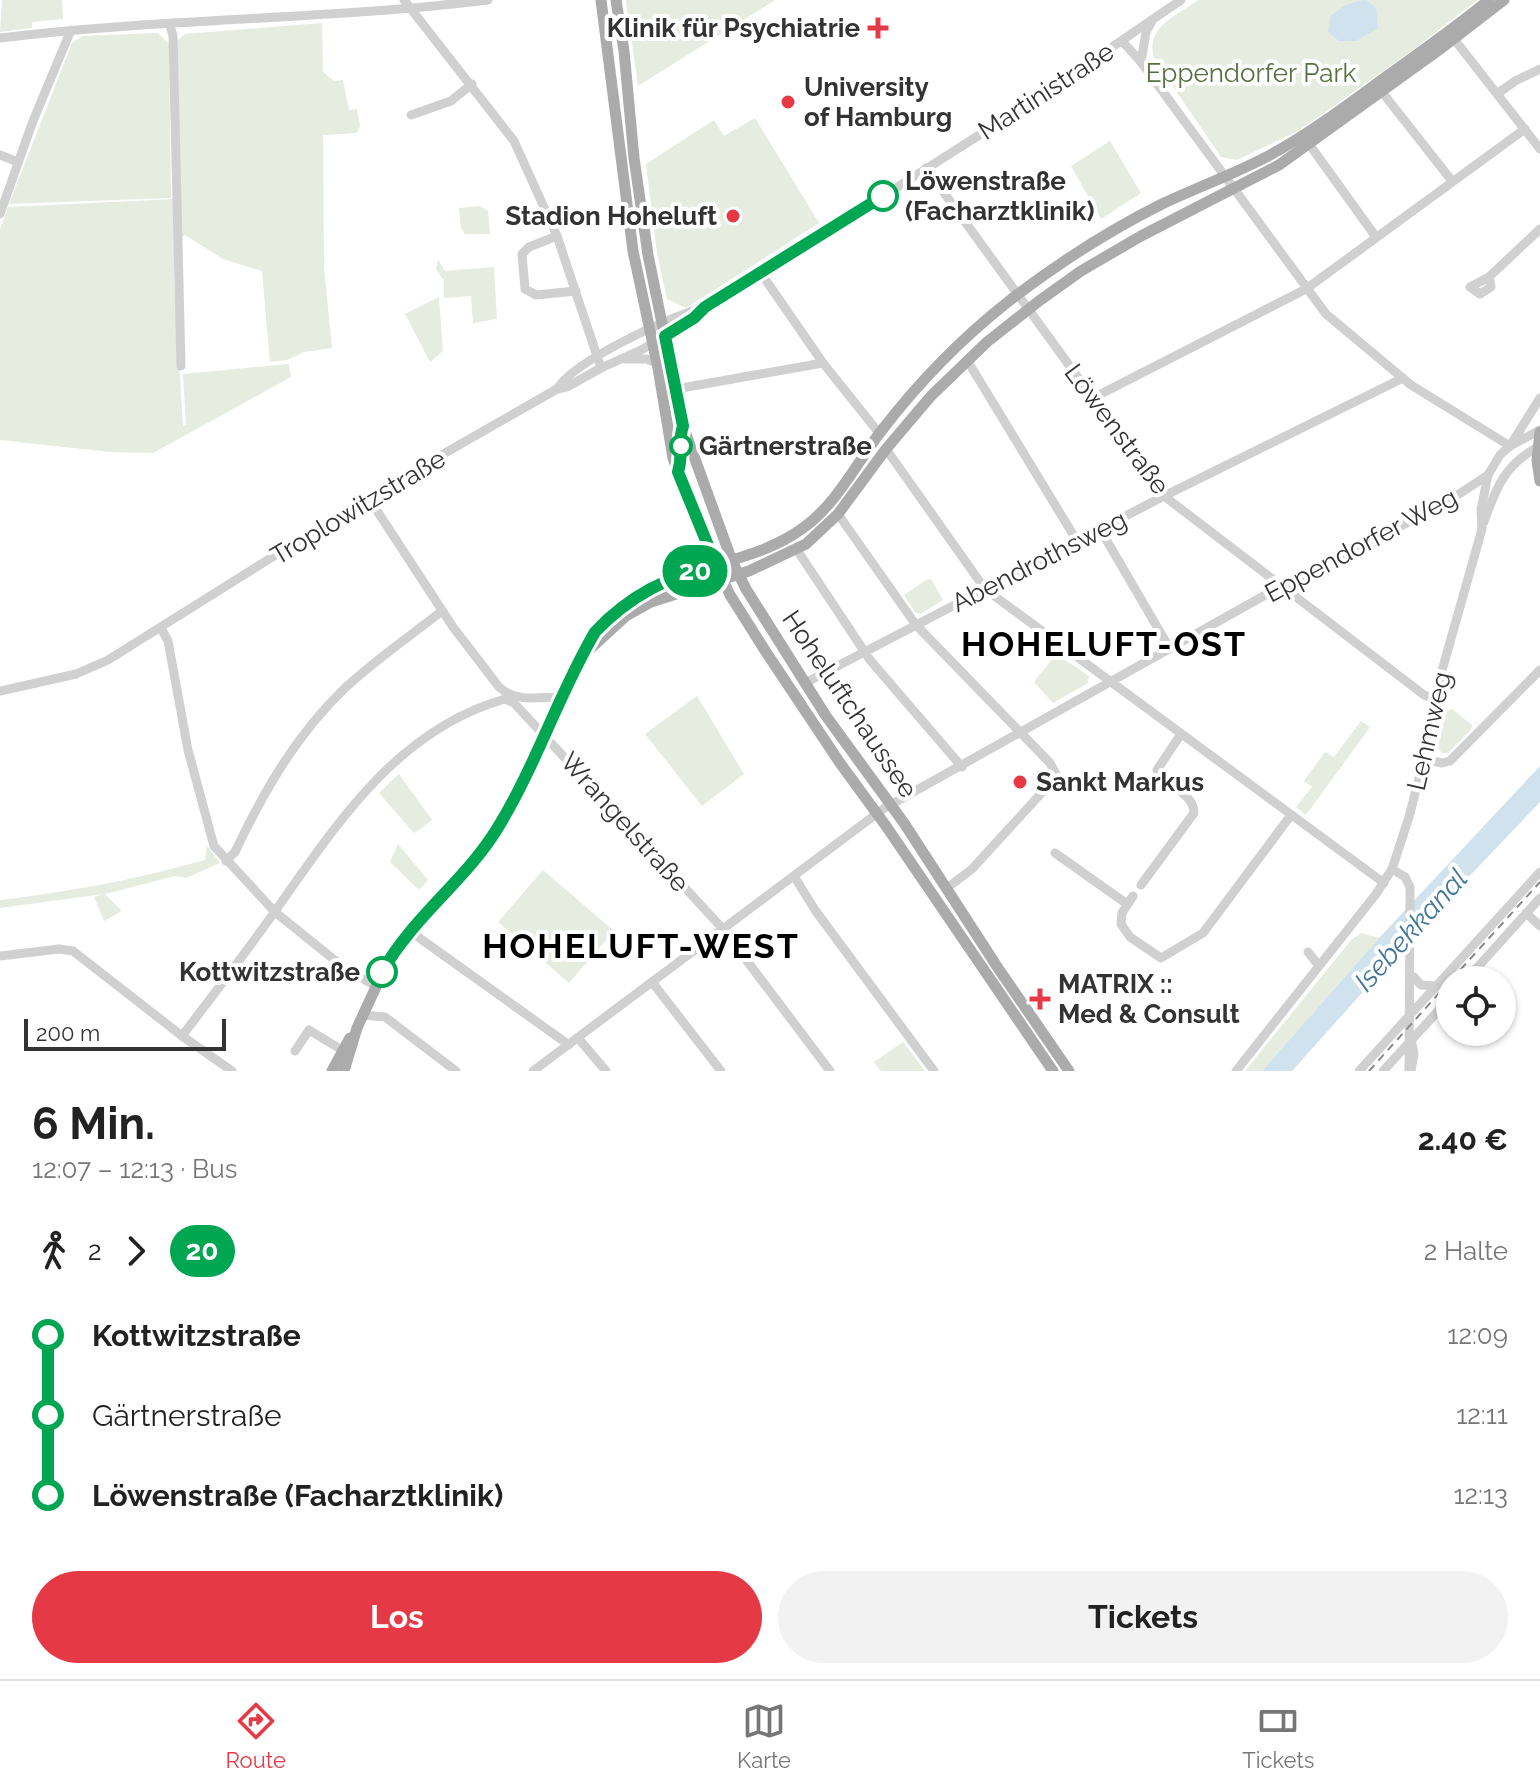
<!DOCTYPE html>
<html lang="de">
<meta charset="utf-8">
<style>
:root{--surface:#fff;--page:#f2f2f2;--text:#222;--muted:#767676;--line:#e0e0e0;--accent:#e63946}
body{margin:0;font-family:Raleway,sans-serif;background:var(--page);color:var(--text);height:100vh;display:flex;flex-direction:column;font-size:30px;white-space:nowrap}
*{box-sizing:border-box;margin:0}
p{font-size:26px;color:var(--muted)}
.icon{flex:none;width:44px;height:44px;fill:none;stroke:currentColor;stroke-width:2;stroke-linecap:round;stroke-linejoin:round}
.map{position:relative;height:1071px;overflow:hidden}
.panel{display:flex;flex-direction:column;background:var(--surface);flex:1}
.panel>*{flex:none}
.badge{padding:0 16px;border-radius:26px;font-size:28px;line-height:52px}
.fabs{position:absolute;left:1436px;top:966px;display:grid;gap:16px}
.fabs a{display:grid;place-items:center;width:80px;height:80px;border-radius:50%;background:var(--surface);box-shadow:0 2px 6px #0004;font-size:40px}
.scale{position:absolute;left:24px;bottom:20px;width:202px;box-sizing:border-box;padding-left:8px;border:4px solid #333;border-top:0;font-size:22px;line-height:28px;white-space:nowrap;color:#333;-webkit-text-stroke:6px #fff;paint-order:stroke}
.map>.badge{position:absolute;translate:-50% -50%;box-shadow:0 0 0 4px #fff}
.legs{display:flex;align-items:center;gap:12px;height:88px;padding:0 32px;font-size:26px}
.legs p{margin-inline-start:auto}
.headline{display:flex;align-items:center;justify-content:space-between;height:136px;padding:0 32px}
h1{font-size:44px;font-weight:700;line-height:60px}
.cta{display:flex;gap:16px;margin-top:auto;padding:16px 32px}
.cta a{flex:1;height:92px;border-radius:48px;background:var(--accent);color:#fff;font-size:32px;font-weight:700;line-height:92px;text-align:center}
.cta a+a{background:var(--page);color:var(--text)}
ul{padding:0 32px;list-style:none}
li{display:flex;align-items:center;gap:28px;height:80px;font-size:30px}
li i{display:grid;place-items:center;width:12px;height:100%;margin:0 10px;background:currentColor}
li i::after{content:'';width:20px;height:20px;margin:-10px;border:6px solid;border-radius:50%;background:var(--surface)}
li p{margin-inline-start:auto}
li:first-child i{background:linear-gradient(#0000 50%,currentColor 0)}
li:last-child i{background:linear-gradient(currentColor 50%,#0000 0)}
.dock{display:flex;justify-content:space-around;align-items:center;height:112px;border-top:2px solid var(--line);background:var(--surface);font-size:22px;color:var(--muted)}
.dock a{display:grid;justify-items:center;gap:4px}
.dock .active{color:var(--accent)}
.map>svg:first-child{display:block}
</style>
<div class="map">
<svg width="1540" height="1071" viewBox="0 0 1540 1071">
<rect width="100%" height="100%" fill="#fff"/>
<g fill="#e6ecdf">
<polygon points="2,0 62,0 63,19 32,22 32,28 0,32"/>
<polygon points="626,0 775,0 638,86"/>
<path d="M 1198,0 L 1477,0 L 1413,50 L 1298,131 L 1237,160 L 1221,157 L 1155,60 C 1143,28 1175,17 1198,0 Z"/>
<polygon points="322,23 323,72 334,81 343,80 349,110 357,109 360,126 357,133 323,135 324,268 332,348 304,352 287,360 270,362 262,271 223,259 185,235 181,237 177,41 185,34"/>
<polygon points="158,33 169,44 171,198 9,204 72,43 82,36"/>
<polygon points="755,118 819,223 686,308 667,299 657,253 646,164 714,120 724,136"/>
<polygon points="1110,141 1141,193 1101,219 1071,166"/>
<polygon points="174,199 174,277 183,426 186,425 183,374 289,364 291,377 153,453 110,452 0,440 0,229 8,207"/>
<polygon points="480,206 488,211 490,234 465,234 461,228 459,208"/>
<polygon points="438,260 445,271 494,267 497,319 473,323 471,296 444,298 444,281 436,269"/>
<polygon points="439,297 443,351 430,362 405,314"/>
<polygon points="931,579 943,600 920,614 915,612 904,595 926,580"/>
<polygon points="1056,654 1089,676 1088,683 1053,703 1034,682"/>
<polygon points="697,696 744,774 702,806 645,734"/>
<polygon points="1452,709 1472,725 1472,728 1448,753 1442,753 1437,747 1447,711"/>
<polygon points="1361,721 1370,727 1306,815 1296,807 1312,787 1304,781 1325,752 1334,757"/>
<polygon points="399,774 432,820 414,833 379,793"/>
<polygon points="398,844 428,880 419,890 390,862"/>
<path d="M 207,846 L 220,863 L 186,878 L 175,876 L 105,894 L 122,911 L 104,921 L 94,897 L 103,894 L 0,908 L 0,900 C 70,892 137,879 205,860 Z"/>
<polygon points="543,870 614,931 569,983 498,922"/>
<polygon points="1362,933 1379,938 1262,1071 1245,1071 1351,940"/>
<polygon points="903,1042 925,1071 881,1071 874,1062"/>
</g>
<g fill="#cfe2ee">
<path d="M 1366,0 L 1376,8 L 1378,28 L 1356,41 L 1339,41 L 1328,32 L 1330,17 C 1341,7 1350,1 1366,0 Z"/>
<polygon points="1540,766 1540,802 1421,927 1292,1071 1262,1071 1379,938"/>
</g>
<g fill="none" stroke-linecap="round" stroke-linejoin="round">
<g stroke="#d0d0d0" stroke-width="9">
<polyline points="404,0 514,141 557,236 601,368"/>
<polyline points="170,25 173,36 181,366"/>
<path d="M 0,38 C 162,18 326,20 488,0"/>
<polyline points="1454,39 1540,149"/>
<polyline points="1122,41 1141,62 1326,314 1411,385 1510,446"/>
<polyline points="1141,62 1146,32 1151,23"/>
<polyline points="1382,92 1452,181"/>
<polyline points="1497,94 1515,81 1540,69"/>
<polyline points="411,115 451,101 472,84"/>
<polyline points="1309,144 1376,237"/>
<polyline points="0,155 18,162"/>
<polyline points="926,168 1164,496 1424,695 1434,699"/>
<polyline points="0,214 33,121 71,30"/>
<polyline points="557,236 529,247 522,254 525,289 536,295 576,291"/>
<polyline points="761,273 823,363 879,433"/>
<polyline points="1489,277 1491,287 1480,294 1470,287 1489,277 1540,229"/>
<polyline points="625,359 646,359 657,363"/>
<polyline points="967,360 1077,541"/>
<path d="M 557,389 C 575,360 668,318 702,308"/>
<polyline points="676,389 823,363"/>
<polyline points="1093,398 1306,289 1525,129"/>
<polyline points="1510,446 1540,398"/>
<polyline points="886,449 985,589 1384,883"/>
<path d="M 368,497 L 453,627 L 499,687 C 516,703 540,697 561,697"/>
<polyline points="838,514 916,625 1050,763 1057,776 972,869 947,888"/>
<path d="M 1484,522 C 1496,487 1506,463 1540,446"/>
<polyline points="1100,529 1170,649"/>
<polyline points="797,550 870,660 962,767"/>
<polyline points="161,628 168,641 188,750 214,846 275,912 342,966 375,986"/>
<polyline points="805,683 1164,496 1403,378"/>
<polyline points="0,691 76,674 108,660 368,497 557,389 567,387 601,368 643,349 1039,97 1181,0"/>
<polyline points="505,699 514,703 723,929 830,1071"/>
<polyline points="1424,759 1442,763 1450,761 1540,670"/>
<polyline points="1055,853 1127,904"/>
<path d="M 226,861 L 235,852 C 264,791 296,735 345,688 C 375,660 410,636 442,611"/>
<polyline points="1392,869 1405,877 1410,887 1409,1071"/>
<polyline points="794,876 815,910 934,1071"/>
<path d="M 1141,885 L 1194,813 C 1194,792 1166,788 1157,770 L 1181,734"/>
<polyline points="1133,896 1122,913 1121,924 1130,937 1161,958 1203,933 1291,815"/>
<polyline points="1526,913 1540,926"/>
<polyline points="411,932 569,1045"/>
<polyline points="1308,952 1319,966"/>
<polyline points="0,956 59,949 73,951 182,1036 232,1071"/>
<polyline points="1414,977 1421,985 1435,986"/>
<polyline points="1466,980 1540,898"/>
<polyline points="652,982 721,1071"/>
<polyline points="363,1015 385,1017 456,1071"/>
<path d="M 182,1036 C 213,995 244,955 273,914 C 335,827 395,730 505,699"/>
<polyline points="578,1038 606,1071"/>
<polyline points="295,1051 309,1030 342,1050"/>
<polyline points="533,1071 883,809 1276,589 1312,575 1459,494 1488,475 1500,455 1510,446 1540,430"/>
<polyline points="1236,1071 1376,894 1392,869 1409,817 1424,759 1434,699 1482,529 1481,510 1488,475"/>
<polyline points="1359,1071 1540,872"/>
<polyline points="1383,1071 1450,998"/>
<polyline points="1411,1071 1414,1054 1412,1044"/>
</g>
<g stroke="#ababab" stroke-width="11">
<polyline points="601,0 633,251 658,368 673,458 697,524 730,595 766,652 840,763 886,826 1053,1071"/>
<polyline points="616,0 624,51 634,158 648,255 683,426 732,561 746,589 826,716 904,823 998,968 1069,1071"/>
<polyline points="1540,432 1537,460 1540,481"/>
<polyline points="590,649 626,616 651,602 749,571 806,544 838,514 886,449 931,396 987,342 1039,301 1081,271 1141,236 1279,165 1443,47 1504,0"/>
<polyline points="332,1071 350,1038"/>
<path d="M 344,1071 L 357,1028 L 388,961 L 496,831 L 592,637 C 636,563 740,575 803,528 C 837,504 857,462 882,430 C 919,382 962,338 1009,301 C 1057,264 1108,231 1162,204 C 1198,187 1237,173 1272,154 C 1312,132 1350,103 1387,76 C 1422,51 1456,27 1489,0"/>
</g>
<g stroke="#888" stroke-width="2" stroke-dasharray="8 6" stroke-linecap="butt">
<polyline points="1451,980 1540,882"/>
<polyline points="1369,1071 1450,981"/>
</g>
</g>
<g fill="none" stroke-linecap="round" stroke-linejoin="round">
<defs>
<path id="line-1" d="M 382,972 C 412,918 465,881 497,829 C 536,766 558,695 595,632 C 629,596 668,576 716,565 L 678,472 C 684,452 677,445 683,426 L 665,336 L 694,318 L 705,307 L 883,196"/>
</defs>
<use href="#line-1" stroke="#fff" stroke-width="18"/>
<use href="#line-1" stroke="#00a651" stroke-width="12"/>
</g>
<g fill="#e63946" stroke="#fff" stroke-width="3">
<path d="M874 16h8v8h8v8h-8v8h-8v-8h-8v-8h8z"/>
<circle cx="788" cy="102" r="8"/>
<circle cx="733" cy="216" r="8"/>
<circle cx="1020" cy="782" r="8"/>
<path d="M1036 987h8v8h8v8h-8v8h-8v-8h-8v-8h8z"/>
</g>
<g fill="#fff" stroke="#00a651" stroke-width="4">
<circle cx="883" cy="196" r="14"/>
<circle cx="681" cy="446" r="10"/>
<circle cx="382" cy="972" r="14"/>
</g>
<g text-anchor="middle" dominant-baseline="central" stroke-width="8" stroke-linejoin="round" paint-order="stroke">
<g font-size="26" font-weight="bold" fill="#333" stroke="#fff" text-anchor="start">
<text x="860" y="28" text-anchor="end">Klinik für Psychiatrie</text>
<text x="804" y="87">University<tspan x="804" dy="30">of Hamburg</tspan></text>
<text x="717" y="216" text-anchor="end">Stadion Hoheluft</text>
<text x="1036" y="782">Sankt Markus</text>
<text x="1058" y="984">MATRIX ::<tspan x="1058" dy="30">Med &amp; Consult</tspan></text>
</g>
<g font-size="26" fill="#56703f" stroke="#fff">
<text x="1251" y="73">Eppendorfer Park</text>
</g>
<g font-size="26" fill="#333" stroke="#fff">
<text transform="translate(1046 91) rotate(-33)">Martinistraße</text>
<text transform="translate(1117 429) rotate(53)">Löwenstraße</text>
<text transform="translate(358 507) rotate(-31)">Troplowitzstraße</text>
<text transform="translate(1361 545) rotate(-28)">Eppendorfer Weg</text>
<text transform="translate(1039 561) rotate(-27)">Abendrothsweg</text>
<text transform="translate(850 704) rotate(56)">Hoheluftchaussee</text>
<text transform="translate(1429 731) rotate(-77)">Lehmweg</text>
<text transform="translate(625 822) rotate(48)">Wrangelstraße</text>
</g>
<g font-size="26" font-weight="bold" fill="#333" stroke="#fff" text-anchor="start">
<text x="905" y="181">Löwenstraße<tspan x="905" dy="30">(Facharztklinik)</tspan></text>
<text x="699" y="446">Gärtnerstraße</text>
<text x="360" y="972" text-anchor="end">Kottwitzstraße</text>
</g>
<g font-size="28" font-style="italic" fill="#3f7597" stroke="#fff">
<text transform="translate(1411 930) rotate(-48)">Isebekkanal</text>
</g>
<g font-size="34" font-weight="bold" letter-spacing="2" fill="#000" stroke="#fff">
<text x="1104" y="644">HOHELUFT-OST</text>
<text x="641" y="946">HOHELUFT-WEST</text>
</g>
</g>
</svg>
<div class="fabs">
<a><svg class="icon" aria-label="locate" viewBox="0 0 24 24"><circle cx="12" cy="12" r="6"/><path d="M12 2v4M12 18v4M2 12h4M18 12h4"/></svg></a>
</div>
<div class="scale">200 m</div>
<b class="badge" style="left:695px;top:571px;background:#00a651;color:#fff">20</b>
</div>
<section class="panel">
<div class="headline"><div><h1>6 Min.</h1><p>12:07 – 12:13 · Bus</p></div><b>2.40 €</b></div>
<div class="legs"><svg class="icon" aria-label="walk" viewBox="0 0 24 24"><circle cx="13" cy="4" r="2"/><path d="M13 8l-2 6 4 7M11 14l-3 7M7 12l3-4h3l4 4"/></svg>2<svg class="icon" aria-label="forward" viewBox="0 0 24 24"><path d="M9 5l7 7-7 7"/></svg><b class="badge" style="background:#00a651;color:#fff">20</b><p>2 Halte</p></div>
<ul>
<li><i style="color:#00a651"></i><b>Kottwitzstraße</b><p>12:09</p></li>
<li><i style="color:#00a651"></i><span>Gärtnerstraße</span><p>12:11</p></li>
<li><i style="color:#00a651"></i><b>Löwenstraße (Facharztklinik)</b><p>12:13</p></li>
</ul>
<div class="cta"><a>Los</a><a>Tickets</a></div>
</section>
<nav class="dock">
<a class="active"><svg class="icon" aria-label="directions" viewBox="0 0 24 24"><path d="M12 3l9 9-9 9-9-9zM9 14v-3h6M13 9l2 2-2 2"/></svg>Route</a>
<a><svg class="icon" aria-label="map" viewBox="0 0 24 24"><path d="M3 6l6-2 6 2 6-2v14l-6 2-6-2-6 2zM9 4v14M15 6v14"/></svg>Karte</a>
<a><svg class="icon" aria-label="tickets" viewBox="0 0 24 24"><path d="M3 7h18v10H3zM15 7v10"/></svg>Tickets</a>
</nav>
